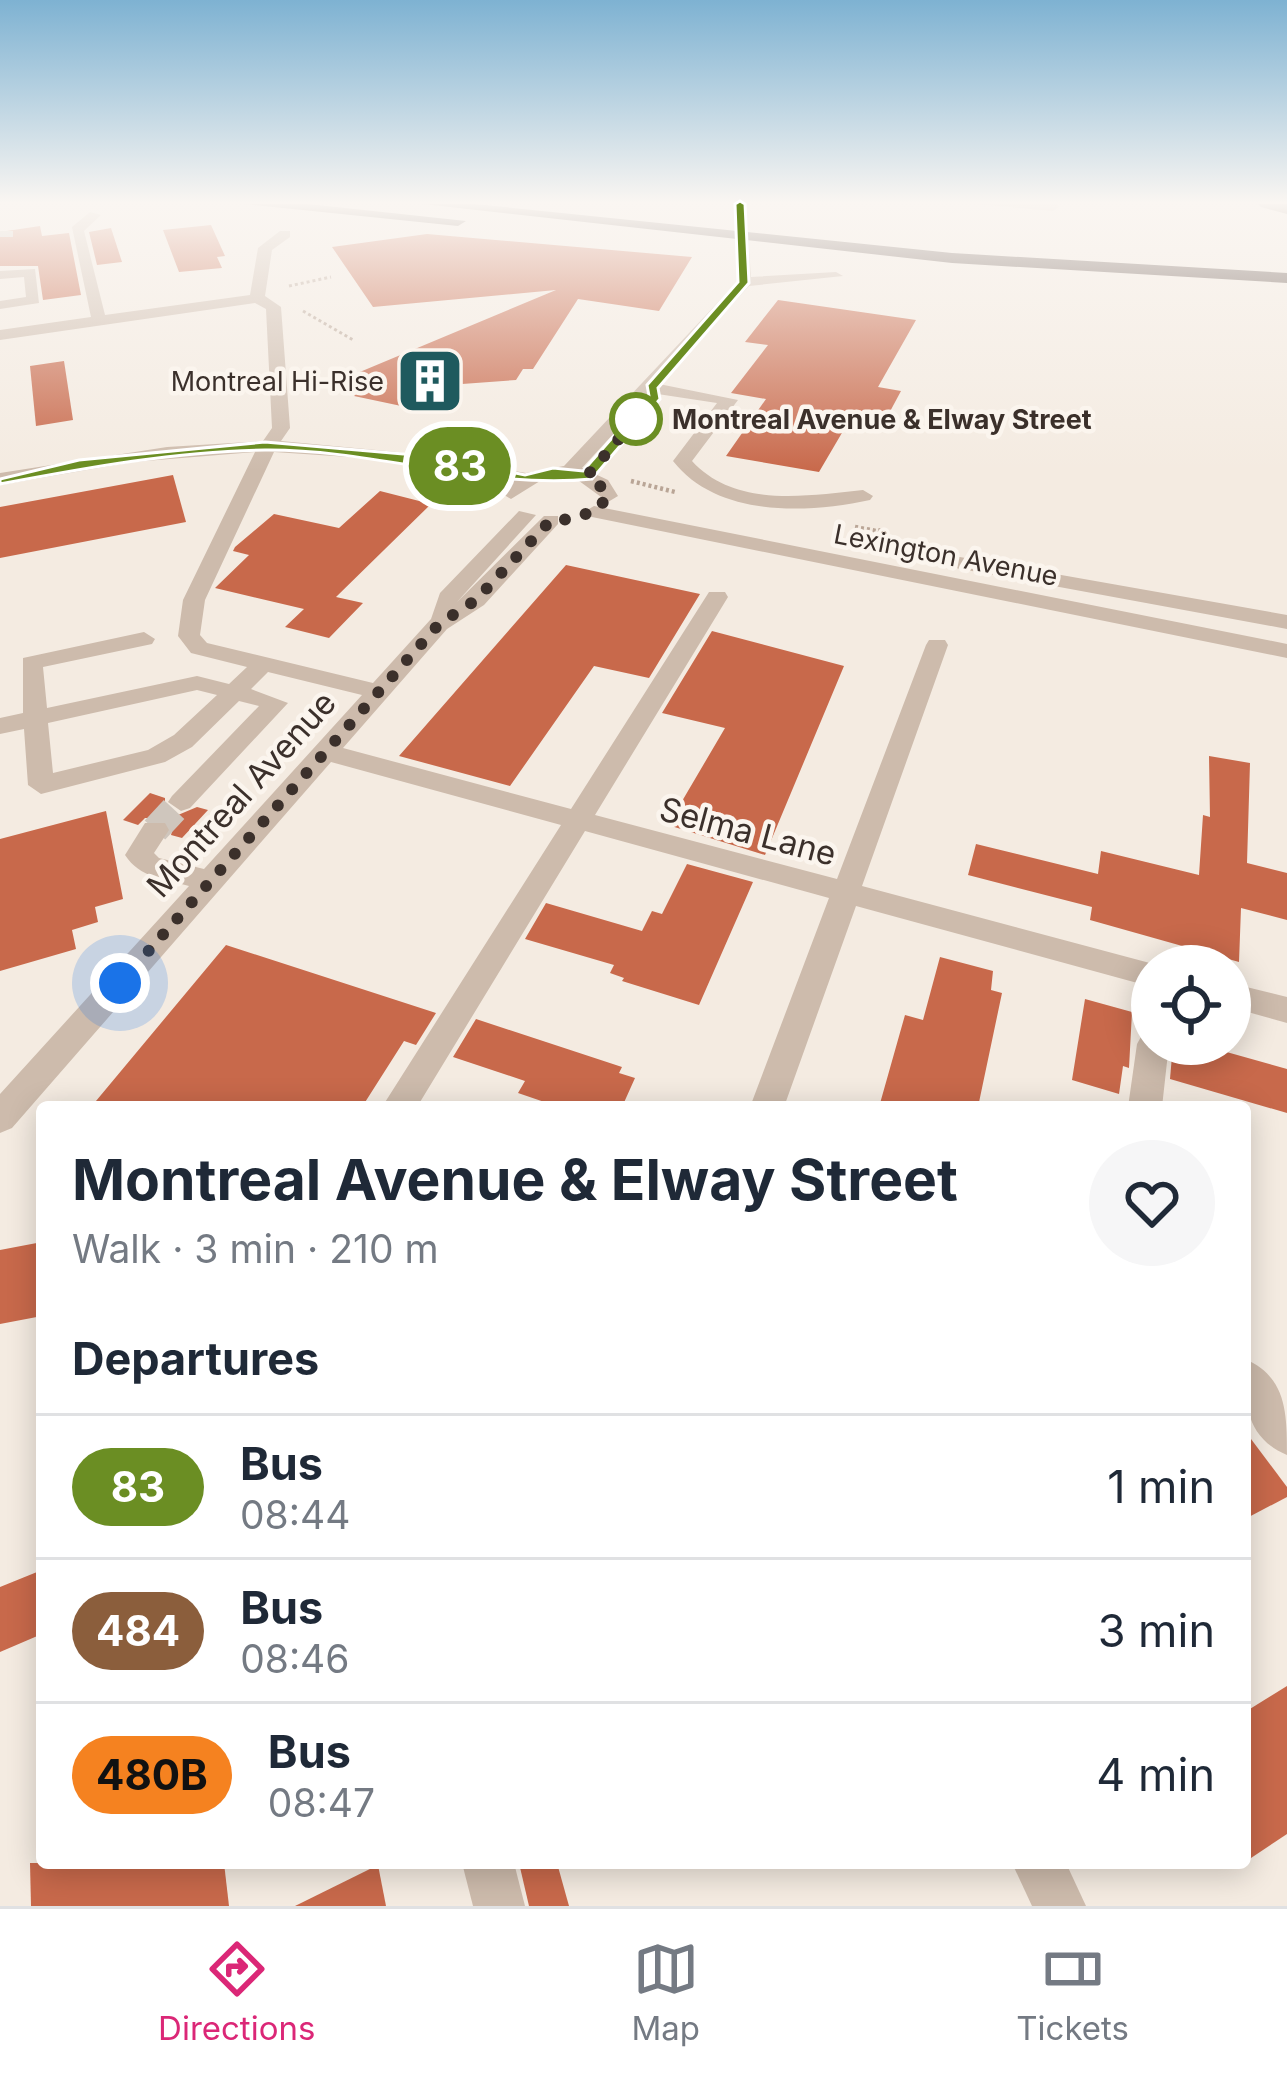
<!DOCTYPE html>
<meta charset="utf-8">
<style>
:root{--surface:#fff;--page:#f6f6f7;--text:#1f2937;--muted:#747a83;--line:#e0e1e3;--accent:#db2777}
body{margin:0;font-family:Inter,sans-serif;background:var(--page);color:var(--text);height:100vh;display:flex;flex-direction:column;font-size:45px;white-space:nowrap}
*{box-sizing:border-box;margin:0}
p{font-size:39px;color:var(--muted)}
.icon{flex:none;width:66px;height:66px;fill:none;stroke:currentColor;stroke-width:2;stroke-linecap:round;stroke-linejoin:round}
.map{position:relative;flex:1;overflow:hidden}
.drawer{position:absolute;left:36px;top:1101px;width:1215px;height:768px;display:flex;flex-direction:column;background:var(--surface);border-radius:12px;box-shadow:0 6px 30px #0003}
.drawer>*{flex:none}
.badge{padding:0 24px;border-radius:39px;font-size:42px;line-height:78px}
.buttons{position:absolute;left:1131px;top:945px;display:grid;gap:24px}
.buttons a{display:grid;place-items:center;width:120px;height:120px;border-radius:50%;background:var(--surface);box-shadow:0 6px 30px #0003;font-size:60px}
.you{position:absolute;width:60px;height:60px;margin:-30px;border:9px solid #fff;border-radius:50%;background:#1a73e8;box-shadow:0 0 0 18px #1a73e833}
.map>.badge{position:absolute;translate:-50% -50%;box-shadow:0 0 0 6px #fff}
h2{padding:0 36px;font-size:45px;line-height:108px}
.round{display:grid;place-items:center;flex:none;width:126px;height:126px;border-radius:63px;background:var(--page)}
.summary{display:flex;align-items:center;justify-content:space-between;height:204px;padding:0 36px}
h1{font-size:57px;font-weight:700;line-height:90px}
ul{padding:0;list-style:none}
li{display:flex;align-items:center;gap:36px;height:144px;padding:0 36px;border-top:3px solid var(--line)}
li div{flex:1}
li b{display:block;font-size:45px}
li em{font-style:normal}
li .badge{min-width:132px;font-weight:700;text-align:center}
.dock{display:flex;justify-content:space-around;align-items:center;height:168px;border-top:3px solid var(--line);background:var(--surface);font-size:33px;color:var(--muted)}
.dock a{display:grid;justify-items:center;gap:6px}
.dock .selected{color:var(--accent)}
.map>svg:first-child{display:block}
</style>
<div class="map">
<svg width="1287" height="1906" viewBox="0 0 1287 1906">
<rect width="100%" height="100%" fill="#f4ebe1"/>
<g fill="#c8694b">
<polygon points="211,225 225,256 217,257 222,268 179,272 163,230"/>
<polygon points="40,226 42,236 69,233 81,295 43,300 38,266 0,266 0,232"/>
<polygon points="111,228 122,262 97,265 89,232"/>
<polygon points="427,234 692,257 659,311 578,299 533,369 523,369 516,380 462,384 406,407 354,396 372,381 355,374 556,290 373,307 332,247"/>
<polygon points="778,300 916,320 878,387 901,391 879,432 846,426 819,472 726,456 766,399 731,393 768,345 745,342"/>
<polygon points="64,361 73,420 36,426 30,366"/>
<polygon points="173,475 186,522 0,558 0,507"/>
<polygon points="380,491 431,504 336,597 363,603 329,638 285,627 304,609 215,588 249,555 233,551 235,547 274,514 339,528"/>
<polygon points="566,565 700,594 649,678 594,666 510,786 399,756"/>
<polygon points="712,631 844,666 765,855 668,825 725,728 662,713"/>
<polygon points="1209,756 1250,763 1247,863 1287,873 1287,920 1241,908 1239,962 1090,920 1092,907 968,875 976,844 1098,874 1101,851 1199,875 1203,815 1210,817"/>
<polygon points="150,793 165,798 165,806 178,815 197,807 208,810 182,838 171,835 173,828 165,818 145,818 138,825 123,820"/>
<polygon points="106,811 123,899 95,907 98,922 72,930 76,949 0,971 0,839"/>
<polygon points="687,864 753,882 699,1005 622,981 624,978 610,973 614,965 525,939 546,903 642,931 652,911 662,914"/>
<polygon points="226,945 436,1013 416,1045 404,1041 362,1107 91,1107"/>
<polygon points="940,957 993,971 991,990 1002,993 978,1107 879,1107 905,1015 923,1020"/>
<polygon points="1085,999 1132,1012 1129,1068 1123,1066 1119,1094 1072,1080"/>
<polygon points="476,1019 622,1067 619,1073 635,1078 622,1107 559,1107 518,1093 525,1081 453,1057"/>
<polygon points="1173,1044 1198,1044 1287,1069 1287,1113 1170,1079"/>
<polygon points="42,1242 42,1316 0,1324 0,1250"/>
<polygon points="1245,1431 1287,1487 1287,1497 1245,1519"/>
<polygon points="42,1570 42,1634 0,1652 0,1587"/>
<polygon points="1287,1686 1287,1834 1245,1862 1245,1712"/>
<polygon points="30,1863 224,1863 229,1906 31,1906"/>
<polygon points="519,1863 557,1863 569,1906 529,1906"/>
<polygon points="378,1865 386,1906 295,1906"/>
</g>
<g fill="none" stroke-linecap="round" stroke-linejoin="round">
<polyline stroke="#cfc6bd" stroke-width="14" stroke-dasharray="14 8" stroke-linecap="butt" points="6,231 6,237"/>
<polyline stroke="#cfc6bd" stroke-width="28" stroke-dasharray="28 15" stroke-linecap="butt" points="155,830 181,802"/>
<g stroke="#b9a596" stroke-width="3" stroke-dasharray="3 3" stroke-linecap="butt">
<polyline points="289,286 331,277"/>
<polyline points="303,311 355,341"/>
</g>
<g stroke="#b9a596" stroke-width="4.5" stroke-dasharray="3 3" stroke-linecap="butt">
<polyline points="631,481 675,492"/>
<polyline points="855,527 887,533"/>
</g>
<polyline stroke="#b9a596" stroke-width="6" stroke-dasharray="4.5 4.5" stroke-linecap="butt" points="878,531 887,533"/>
<g fill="#cdbbac" fill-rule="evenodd">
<path d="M 734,204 L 746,204 L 751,277 L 836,272 L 843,276 L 749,286 L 659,384 L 738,400 L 692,461 C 735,508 805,496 863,490 L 873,496 L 870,500 C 805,514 717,517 673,461 L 717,403 L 651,393 L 582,468 L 608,480 L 618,496 L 608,502 L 575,478 L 540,481 L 511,499 L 501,493 L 512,482 L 364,458 L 274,452 L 205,600 L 200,635 L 207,643 L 373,683 L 431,619 L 440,593 L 519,511 L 536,515 L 457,602 L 544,516 L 558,516 L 558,524 L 484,605 L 447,629 L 343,748 L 571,809 L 709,592 L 725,592 L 728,597 L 595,815 L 837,879 L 926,645 L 929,640 L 945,640 L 948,645 L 862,886 L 1161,966 L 1152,966 L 1152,987 L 856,906 L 784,1107 L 750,1107 L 829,898 L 585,831 L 417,1107 L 382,1107 L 561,825 L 331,762 L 12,1128 L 0,1133 L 0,1094 L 189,886 C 164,879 140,878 125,855 L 145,823 L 165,823 L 169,830 L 154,853 L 159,858 L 204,869 L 362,695 L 268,672 L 251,689 L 288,703 L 190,808 L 181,811 L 168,802 L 172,796 L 259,706 L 239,701 L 192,747 L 165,762 L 41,794 L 28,785 L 24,729 L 0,734 L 0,718 L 23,713 L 23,658 L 144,632 L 155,639 L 152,644 L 43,667 L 47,708 L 197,676 L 229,684 L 247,667 L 191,653 L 178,636 L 183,600 L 255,452 L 133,462 L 0,485 L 0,473 L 167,447 L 263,441 L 272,428 L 266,309 L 255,303 L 0,340 L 0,330 L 91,317 L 72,227 L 90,212 L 101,215 L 84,231 L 105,315 L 250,295 L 258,248 L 280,231 L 290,231 L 290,237 L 272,250 L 265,296 L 281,307 L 290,428 L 281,441 L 397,452 L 526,473 L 564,466 L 737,282 ZM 197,690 L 217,695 L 174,735 L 148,750 L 53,773 L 48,723 Z"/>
<polygon points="976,204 1056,204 1059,207 1053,211"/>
<polygon points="35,269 39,303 0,309 0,301 26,297 24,277 0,279 0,271"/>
<polygon points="594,506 1287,644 1287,658 587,516 584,512"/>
<polygon points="903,547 1287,615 1287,629 896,557 896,549"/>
<polygon points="1230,983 1287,997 1287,1023 1230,1007"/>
<polygon points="1152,1031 1152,1044 1169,1044 1162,1107 1128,1107 1137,1044 1142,1035"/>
<path d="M 1245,1359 C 1287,1377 1287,1414 1287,1455 C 1243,1436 1245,1399 1245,1359 Z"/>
<polygon points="462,1863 514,1863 525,1906 473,1906"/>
<polygon points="1012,1863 1066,1863 1086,1906 1032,1906"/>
</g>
<g fill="#5c4a42" fill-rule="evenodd">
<polygon points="245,204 308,204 466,221 458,226"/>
<polygon points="423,204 475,204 952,253 1287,273 1287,283 952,263"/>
<polygon points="1258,204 1287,204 1287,214 1261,207"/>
</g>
</g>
<linearGradient id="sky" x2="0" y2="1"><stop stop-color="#7eb2d2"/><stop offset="0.43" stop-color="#faf6f2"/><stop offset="1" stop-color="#faf6f2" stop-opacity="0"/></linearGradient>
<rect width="1287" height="471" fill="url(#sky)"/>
<path fill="#6b8e23" stroke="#fff" stroke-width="3" d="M 740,201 L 745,204 L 749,283 L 658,388 L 660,399 L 592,479 C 485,490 375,449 265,450 C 177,451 86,468 0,484 L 0,479 L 79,460 L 265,442 L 438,457 L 525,475 L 553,468 L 583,471 L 649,396 L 647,385 L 738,282 L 735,204 Z"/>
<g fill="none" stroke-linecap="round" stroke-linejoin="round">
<polyline stroke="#3b302b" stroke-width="12" stroke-dasharray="0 21.6" points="120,983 439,624 476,600 551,520 574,519 600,508 608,492 587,476 636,419"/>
</g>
<defs>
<symbol id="building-square" viewBox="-11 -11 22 22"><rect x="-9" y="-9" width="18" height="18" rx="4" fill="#1f5a5e" stroke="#fbf5ee"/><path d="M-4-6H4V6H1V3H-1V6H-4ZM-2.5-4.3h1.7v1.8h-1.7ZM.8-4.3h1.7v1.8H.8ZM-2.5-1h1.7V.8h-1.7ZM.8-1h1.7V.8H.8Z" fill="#fff"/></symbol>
</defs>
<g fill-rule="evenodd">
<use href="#building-square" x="392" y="343" width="76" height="76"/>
</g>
<circle fill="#fff" stroke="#6b8e23" stroke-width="6" cx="636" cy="419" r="24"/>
<g text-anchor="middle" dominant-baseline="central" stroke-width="9" stroke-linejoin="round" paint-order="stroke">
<g font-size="27" fill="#3b302b" stroke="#fbf5ee" text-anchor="end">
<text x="384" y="381">Montreal Hi-Rise</text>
</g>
<g font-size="27" font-weight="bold" fill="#3b302b" stroke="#fbf5ee" text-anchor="start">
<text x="672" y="419">Montreal Avenue &amp; Elway Street</text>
</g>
<g font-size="27" fill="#3b302b" stroke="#fbf5ee">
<text transform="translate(946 555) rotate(11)">Lexington Avenue</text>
</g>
<g font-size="33" fill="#3b302b" stroke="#fbf5ee">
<text transform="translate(241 794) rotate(-48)">Montreal Avenue</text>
<text transform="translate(748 831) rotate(15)">Selma Lane</text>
</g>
</g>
</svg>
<div class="buttons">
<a><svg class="icon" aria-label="locate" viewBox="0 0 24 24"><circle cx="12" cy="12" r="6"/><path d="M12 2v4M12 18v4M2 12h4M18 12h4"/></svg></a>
</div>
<div class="you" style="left:120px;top:983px"></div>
<b class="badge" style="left:460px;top:466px;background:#6b8e23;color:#fff">83</b>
<section class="drawer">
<div class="summary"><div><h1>Montreal Avenue &amp; Elway Street</h1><p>Walk · 3 min · 210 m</p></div><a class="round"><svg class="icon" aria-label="heart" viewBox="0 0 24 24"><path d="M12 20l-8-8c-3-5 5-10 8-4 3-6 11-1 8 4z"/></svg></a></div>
<h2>Departures</h2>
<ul>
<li><span class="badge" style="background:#6b8e23;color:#fff">83</span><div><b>Bus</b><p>08:44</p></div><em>1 min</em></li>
<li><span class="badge" style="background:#8b5e3c;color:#fff">484</span><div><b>Bus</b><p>08:46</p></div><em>3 min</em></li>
<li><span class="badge" style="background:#f58220;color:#111">480B</span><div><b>Bus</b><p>08:47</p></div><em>4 min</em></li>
</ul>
</section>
</div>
<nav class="dock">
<a class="selected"><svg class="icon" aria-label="directions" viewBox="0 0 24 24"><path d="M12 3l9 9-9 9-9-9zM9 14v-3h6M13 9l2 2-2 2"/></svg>Directions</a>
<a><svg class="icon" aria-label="map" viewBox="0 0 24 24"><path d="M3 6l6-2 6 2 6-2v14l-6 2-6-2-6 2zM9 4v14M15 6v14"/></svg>Map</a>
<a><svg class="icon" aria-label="tickets" viewBox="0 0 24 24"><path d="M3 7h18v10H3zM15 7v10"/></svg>Tickets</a>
</nav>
